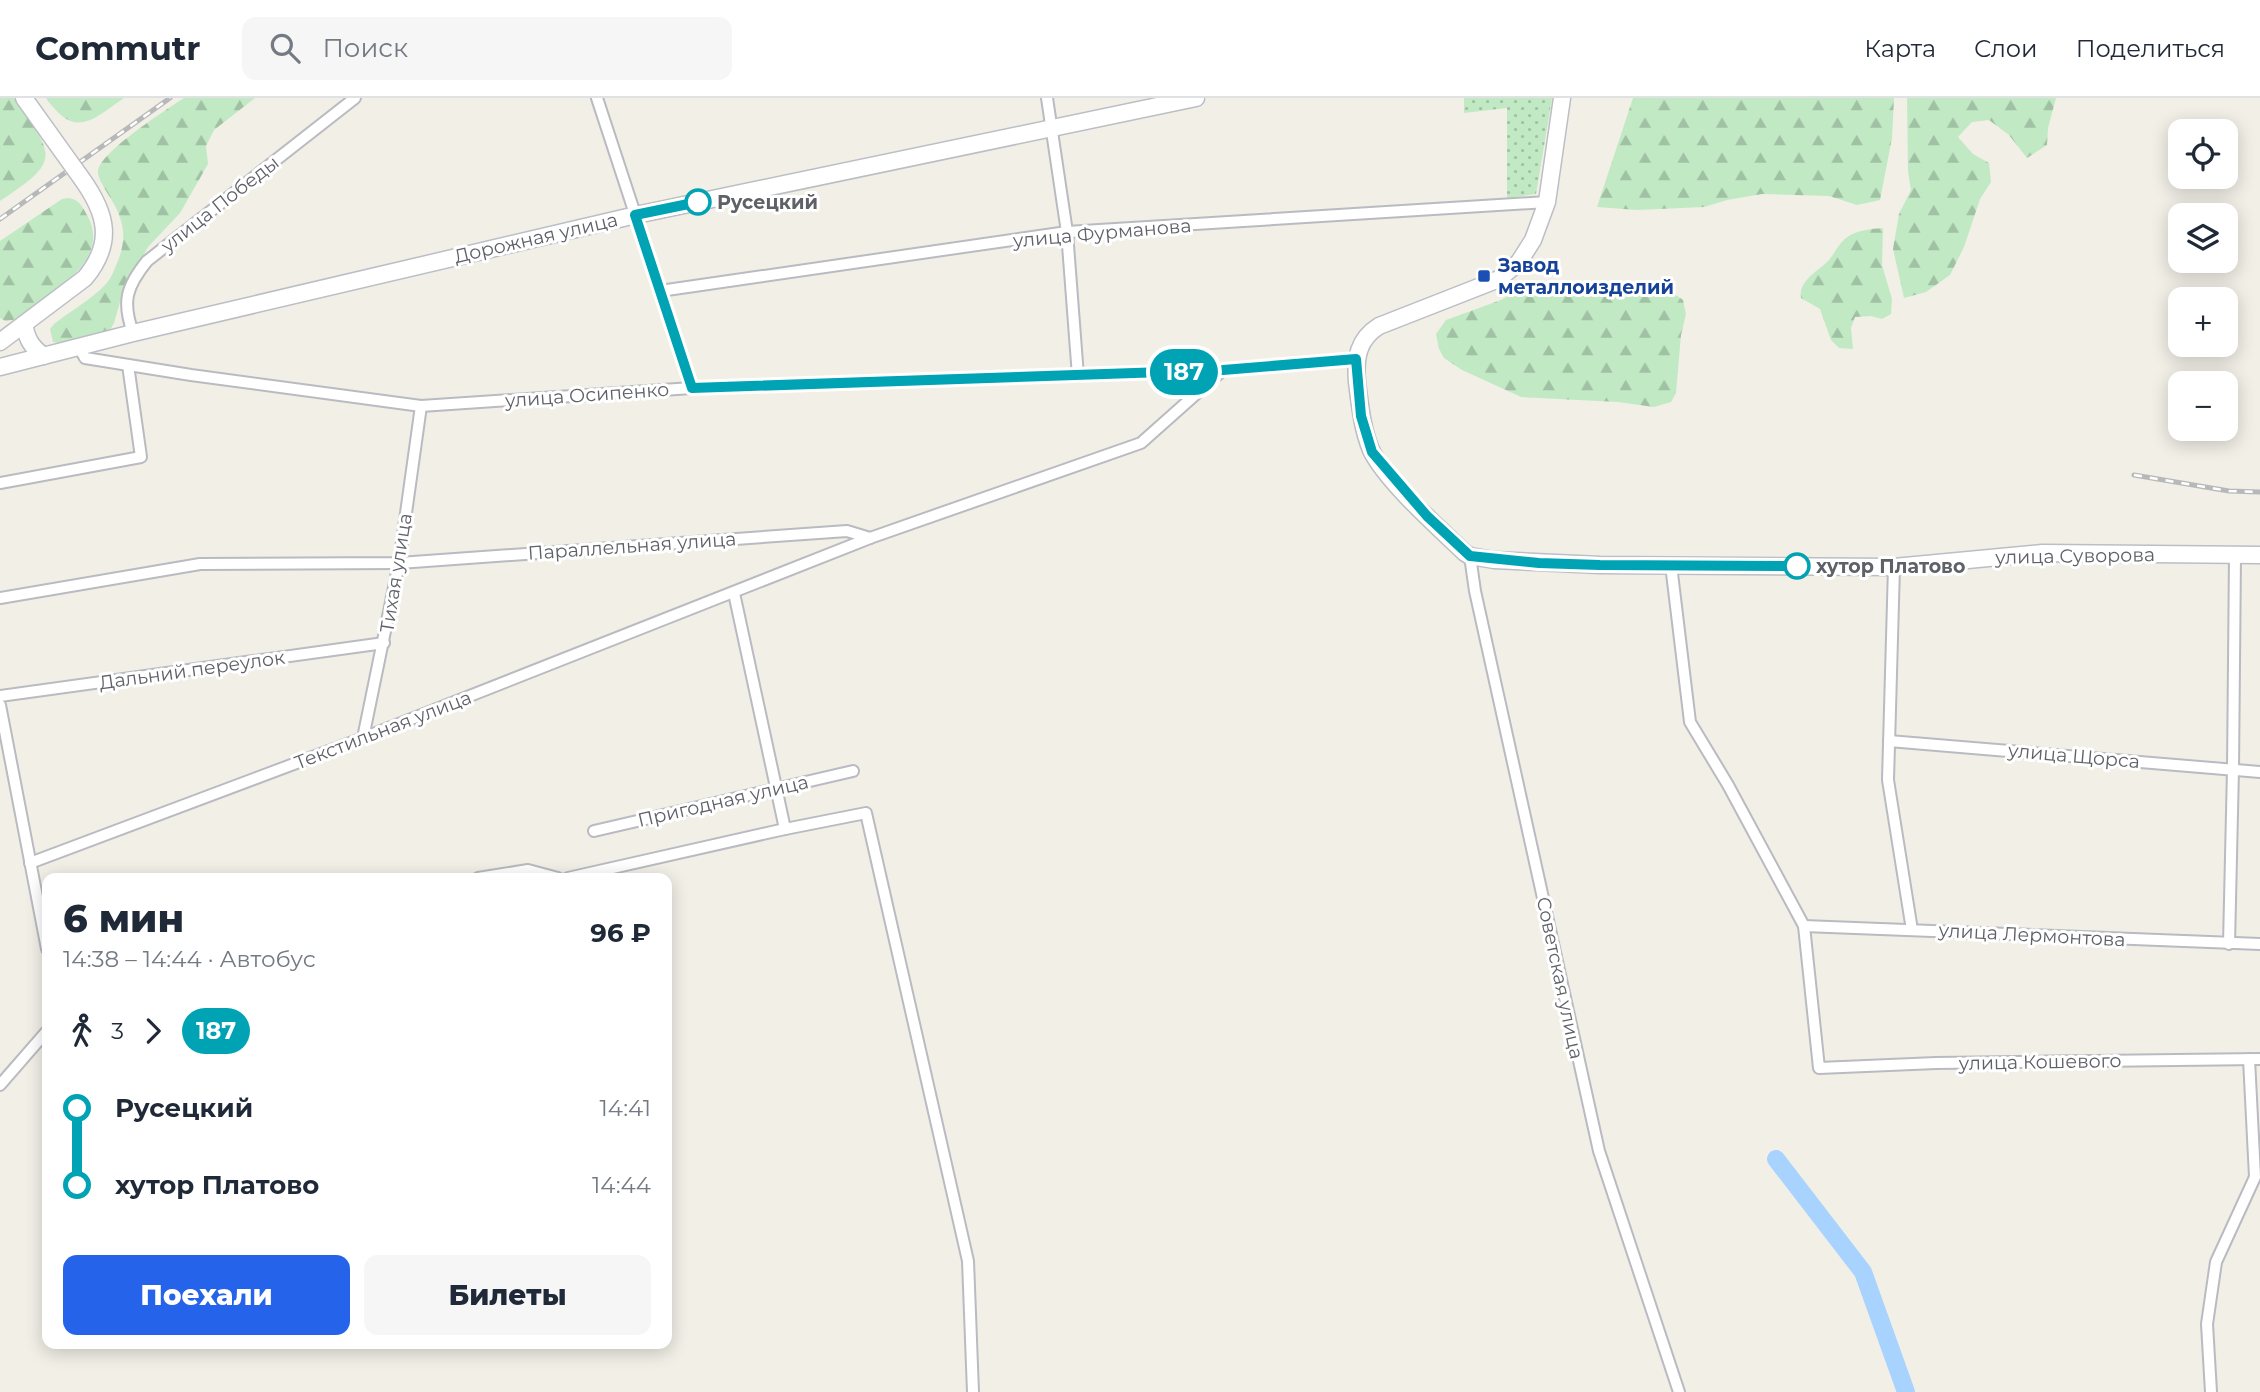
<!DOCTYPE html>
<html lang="ru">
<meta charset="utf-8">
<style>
:root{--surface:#fff;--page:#f6f6f7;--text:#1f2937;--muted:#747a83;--line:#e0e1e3;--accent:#2563eb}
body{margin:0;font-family:Montserrat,sans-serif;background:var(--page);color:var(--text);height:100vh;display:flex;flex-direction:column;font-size:26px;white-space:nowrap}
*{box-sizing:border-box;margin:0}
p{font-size:23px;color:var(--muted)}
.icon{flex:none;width:38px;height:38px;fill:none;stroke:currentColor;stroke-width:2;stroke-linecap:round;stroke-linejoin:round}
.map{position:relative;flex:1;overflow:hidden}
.sheet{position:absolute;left:42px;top:775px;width:630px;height:476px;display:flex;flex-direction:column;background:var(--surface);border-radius:14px;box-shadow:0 4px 18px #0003}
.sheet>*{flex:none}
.badge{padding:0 14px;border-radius:23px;font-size:24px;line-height:46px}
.fabs{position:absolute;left:2168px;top:21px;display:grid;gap:14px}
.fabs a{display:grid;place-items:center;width:70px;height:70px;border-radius:14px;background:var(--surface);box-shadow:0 4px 18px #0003;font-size:35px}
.map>.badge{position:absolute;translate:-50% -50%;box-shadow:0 0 0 4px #fff}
.legs{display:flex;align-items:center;gap:10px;height:77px;padding:0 21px;font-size:23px}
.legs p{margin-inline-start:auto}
.head{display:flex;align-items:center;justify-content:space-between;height:119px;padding:0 21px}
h1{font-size:38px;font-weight:800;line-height:52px}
.primary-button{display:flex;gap:14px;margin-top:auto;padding:14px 21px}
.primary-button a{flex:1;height:80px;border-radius:14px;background:var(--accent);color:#fff;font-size:28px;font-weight:800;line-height:80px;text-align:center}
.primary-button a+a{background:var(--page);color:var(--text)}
ul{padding:0 21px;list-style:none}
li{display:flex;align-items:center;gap:24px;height:77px;font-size:26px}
li i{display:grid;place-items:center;width:10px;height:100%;margin:0 9px;background:currentColor}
li i::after{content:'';width:18px;height:18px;margin:-9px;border:5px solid;border-radius:50%;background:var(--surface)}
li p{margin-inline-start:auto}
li:first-child i{background:linear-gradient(#0000 50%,currentColor 0)}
li:last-child i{background:linear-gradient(currentColor 50%,#0000 0)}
header{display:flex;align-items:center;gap:42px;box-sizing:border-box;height:98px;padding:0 35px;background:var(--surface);border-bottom:2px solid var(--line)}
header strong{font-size:33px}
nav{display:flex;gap:38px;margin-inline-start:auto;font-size:24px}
.search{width:490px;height:63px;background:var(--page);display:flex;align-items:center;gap:18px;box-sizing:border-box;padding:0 24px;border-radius:14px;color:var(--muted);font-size:26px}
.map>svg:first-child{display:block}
</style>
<header>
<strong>Commutr</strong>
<div class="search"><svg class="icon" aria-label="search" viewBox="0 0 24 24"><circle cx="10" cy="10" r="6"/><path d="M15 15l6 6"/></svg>Поиск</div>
<nav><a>Карта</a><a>Слои</a><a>Поделиться</a></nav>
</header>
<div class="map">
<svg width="2260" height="1294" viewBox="0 0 2260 1294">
<defs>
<pattern id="grass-dots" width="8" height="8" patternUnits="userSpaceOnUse" patternTransform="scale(1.75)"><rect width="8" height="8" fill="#c1eac4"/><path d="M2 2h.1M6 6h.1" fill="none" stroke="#a0c1a3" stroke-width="1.8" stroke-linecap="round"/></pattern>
<pattern id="forest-firs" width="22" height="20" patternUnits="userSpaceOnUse" patternTransform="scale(1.75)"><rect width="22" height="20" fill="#c1eac4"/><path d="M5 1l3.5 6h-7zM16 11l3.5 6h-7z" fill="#a0c1a3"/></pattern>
</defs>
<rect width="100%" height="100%" fill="#f1efe6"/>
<polygon fill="url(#grass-dots)" points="1464,0 1552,0 1536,96 1507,100 1507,10 1464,15"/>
<g fill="url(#forest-firs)">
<path d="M 0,0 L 14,0 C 52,57 65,61 0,103 Z"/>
<path d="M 46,0 L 124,0 C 91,23 75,41 46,0 Z"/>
<path d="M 184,0 L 255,0 L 214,32 L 206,48 L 208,66 L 180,115 L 148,149 L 122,197 L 114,225 L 110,232 L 63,246 L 53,244 L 50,231 L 54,226 C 70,213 91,202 105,187 C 112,180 114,171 118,163 C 126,141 125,127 114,106 C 110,98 97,81 98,73 C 101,53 166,12 184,0 Z"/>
<polygon points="1633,0 1894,0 1892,40 1880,102 1857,107 1829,98 1762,96 1727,102 1704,109 1637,112 1597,109"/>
<polygon points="1907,0 2056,0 2048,30 2047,47 2027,60 2009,37 1989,22 1972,24 1958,39 1973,56 1989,65 1991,84 1980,101 1964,149 1950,177 1926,194 1904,200 1893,151 1899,116 1911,92 1908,73"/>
<path d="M 68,100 C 79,101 82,108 87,117 C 114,164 46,199 13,222 L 5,223 L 0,220 L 0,143 L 62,101 Z"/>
<path d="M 1883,130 L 1882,167 L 1892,201 L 1891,216 L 1882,221 L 1871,218 L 1855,219 L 1851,230 L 1853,251 L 1839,250 L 1831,242 L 1820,211 L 1801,200 C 1798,182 1819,173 1829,162 C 1835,155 1839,145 1846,140 C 1856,132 1871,131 1883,130 Z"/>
<path d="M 1526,188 C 1534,189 1535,194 1542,197 C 1554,201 1567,190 1578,189 L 1676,197 L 1683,202 L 1686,216 L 1681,237 L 1676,295 L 1671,304 L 1654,309 L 1618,304 L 1521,299 L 1462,272 L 1444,260 L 1439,251 L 1436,236 L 1446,222 L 1501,202 Z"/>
</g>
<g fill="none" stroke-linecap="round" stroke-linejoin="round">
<polyline stroke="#a8d3ff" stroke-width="18" points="1776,1061 1863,1174 1906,1294"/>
<defs>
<g id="street">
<polyline points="597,0 692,290"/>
<polyline points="1047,0 1067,134 1078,278"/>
<polyline points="660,193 1067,134 1547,104"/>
<path d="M 133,235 C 122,204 126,189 147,163 L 355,0"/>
<polyline points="79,249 85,260 191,277 421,308 692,290 1223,272 1356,261"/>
<polyline points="0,385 141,359 128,267"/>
<polyline points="1470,458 1475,493 1599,1053 1679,1294"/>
<polyline points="1671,467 1690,624 1728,687 1804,828 1819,970 1936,965 2260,961"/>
<polyline points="1894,469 1888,682 1912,832"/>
<polyline points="734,495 785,731"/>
<polyline points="0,500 200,466 399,465 847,433 870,440"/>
<polyline points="0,598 384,545"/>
<polyline points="0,607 47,851"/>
<polyline points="363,640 399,465 421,308"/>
<polyline points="1889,643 2260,674"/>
<polyline points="594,733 853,673"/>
<polyline points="30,765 363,640 870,440 1141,345 1223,272"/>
<polyline points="478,780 528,772 558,780"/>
<polyline points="568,780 785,731 866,715 968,1163 973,1294"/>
<polyline points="1804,828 2260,846"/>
<polyline points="2229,846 2233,671 2235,457"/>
<polyline points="0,987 47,933"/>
<polyline points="2211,1294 2207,1226 2216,1164 2255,1079 2249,961"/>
</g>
<g id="secondary">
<polyline points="24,0 49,35"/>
<path d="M 1562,0 L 1547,104 L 1533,142 L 1519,164 L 1499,181 L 1379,228 C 1358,241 1355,260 1357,284 C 1360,307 1362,330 1371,352 C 1386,383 1439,430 1465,455 L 1470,458 L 1494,462 L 1600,467 L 1894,469 L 2042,455 L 2260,457"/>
<path d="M 24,226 C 27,241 31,249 44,258"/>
<path d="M 0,244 L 85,180 C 114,145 107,116 82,81"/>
<polyline points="0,269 133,235 636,117 1196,0"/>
</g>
</defs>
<use href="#street" stroke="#b9bbc1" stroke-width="14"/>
<use href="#secondary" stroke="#bbbec5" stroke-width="19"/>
<use href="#street" stroke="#fff" stroke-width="10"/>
<use href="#secondary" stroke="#fff" stroke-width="16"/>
<defs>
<g id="rail">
<polyline points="0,121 170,0"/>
<polyline points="2134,377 2229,393 2260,394"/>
</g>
</defs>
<use href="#rail" stroke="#b7b8b9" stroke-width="5"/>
<use href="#rail" stroke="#fff" stroke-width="2.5" stroke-dasharray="8" stroke-linecap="butt"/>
<defs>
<polyline id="secondary-bridge" points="49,35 82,81"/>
</defs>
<use href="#secondary-bridge" stroke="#bbbec5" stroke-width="19" stroke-linecap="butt"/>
<use href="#secondary-bridge" stroke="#fff" stroke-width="16"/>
</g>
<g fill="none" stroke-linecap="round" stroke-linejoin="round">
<defs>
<polyline id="line-1" points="698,104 635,117 692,290 1223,272 1356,261 1361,318 1372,354 1427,418 1470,458 1539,465 1600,467 1797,468"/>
</defs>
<use href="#line-1" stroke="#fff" stroke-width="16"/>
<use href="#line-1" stroke="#00a3b4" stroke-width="10"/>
</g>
<g fill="#fff" stroke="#00a3b4" stroke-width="3.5">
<circle cx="698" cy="104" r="12"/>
<circle cx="1797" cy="468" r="12"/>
</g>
<rect fill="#1a4fb4" stroke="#fff" stroke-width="2.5" x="1477" y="171" width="14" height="14" rx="3.5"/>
<g text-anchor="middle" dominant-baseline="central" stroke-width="6" stroke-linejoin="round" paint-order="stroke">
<g font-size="19" font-weight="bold" fill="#5e6168" stroke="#fff" text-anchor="start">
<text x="717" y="104">Русецкий</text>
<text x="1816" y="468">хутор Платово</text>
</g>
<g font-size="19" fill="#5e6168" stroke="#fff">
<text transform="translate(220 106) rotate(-38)">улица Победы</text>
<text transform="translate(1102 135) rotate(-5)">улица Фурманова</text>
<text transform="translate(536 140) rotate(-13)">Дорожная улица</text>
<text transform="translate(587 297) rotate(-4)">улица Осипенко</text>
<text transform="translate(632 448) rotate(-4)">Параллельная улица</text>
<text transform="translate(2075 458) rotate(-1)">улица Суворова</text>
<text transform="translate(396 475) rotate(-81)">Тихая улица</text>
<text transform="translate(192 572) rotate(-8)">Дальний переулок</text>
<text transform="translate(383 632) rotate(-21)">Текстильная улица</text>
<text transform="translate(2074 658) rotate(5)">улица Щорса</text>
<text transform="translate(723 703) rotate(-13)">Пригодная улица</text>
<text transform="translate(2032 837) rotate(3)">улица Лермонтова</text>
<text transform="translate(1560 880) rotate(78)">Советская улица</text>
<text transform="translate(2040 964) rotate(-1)">улица Кошевого</text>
</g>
<g font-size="19" font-weight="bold" fill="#164399" stroke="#fff" text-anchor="start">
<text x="1498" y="167">Завод<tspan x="1498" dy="22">металлоизделий</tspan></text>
</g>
</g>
</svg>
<div class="fabs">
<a><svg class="icon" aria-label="locate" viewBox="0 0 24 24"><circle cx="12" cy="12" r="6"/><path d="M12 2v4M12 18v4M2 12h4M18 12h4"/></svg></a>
<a><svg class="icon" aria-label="layers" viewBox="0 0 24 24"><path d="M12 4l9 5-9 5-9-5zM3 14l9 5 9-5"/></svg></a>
<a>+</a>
<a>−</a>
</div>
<b class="badge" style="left:1184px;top:274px;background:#00a3b4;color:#fff">187</b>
<section class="sheet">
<div class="head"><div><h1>6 мин</h1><p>14:38 – 14:44 · Автобус</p></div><b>96 ₽</b></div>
<div class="legs"><svg class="icon" aria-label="walk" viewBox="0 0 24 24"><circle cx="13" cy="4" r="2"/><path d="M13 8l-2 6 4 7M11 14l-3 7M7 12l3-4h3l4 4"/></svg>3<svg class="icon" aria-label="forward" viewBox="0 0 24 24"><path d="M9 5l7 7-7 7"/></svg><b class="badge" style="background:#00a3b4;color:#fff">187</b></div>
<ul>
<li><i style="color:#00a3b4"></i><b>Русецкий</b><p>14:41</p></li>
<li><i style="color:#00a3b4"></i><b>хутор Платово</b><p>14:44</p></li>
</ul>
<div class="primary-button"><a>Поехали</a><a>Билеты</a></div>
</section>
</div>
